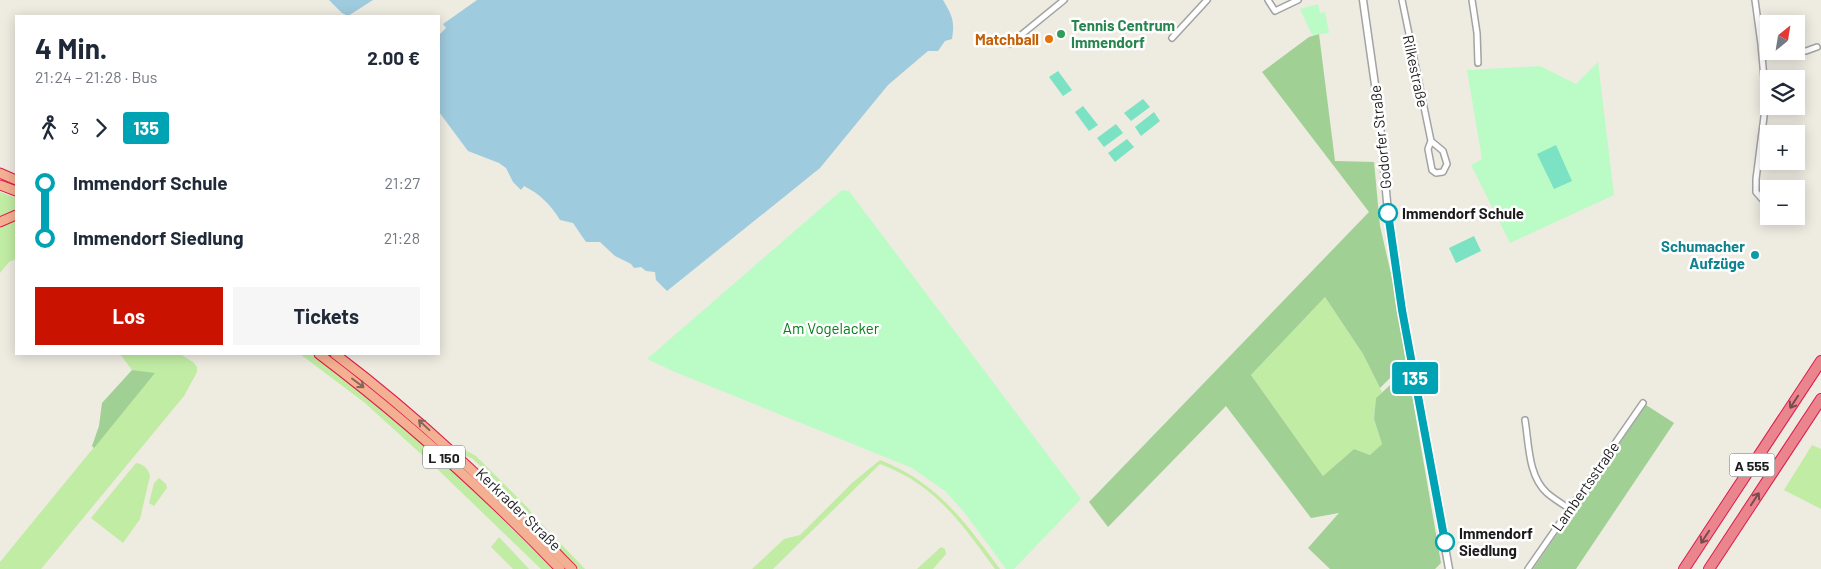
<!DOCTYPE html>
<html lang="de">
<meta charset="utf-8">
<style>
:root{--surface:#fff;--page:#f6f6f7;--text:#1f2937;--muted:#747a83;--accent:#c91200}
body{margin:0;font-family:Barlow,sans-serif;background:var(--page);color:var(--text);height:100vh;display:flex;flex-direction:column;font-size:19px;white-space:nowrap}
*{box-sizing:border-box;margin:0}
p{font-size:16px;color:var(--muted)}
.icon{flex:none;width:28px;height:28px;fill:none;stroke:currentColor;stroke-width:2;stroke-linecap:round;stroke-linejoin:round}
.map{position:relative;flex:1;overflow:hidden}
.details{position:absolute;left:15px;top:15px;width:425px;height:340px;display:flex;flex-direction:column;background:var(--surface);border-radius:0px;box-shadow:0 2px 12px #0003}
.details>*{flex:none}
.badge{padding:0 10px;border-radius:4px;font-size:18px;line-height:32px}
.needle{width:32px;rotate:30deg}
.tools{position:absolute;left:1760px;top:15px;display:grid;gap:10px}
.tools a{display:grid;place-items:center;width:45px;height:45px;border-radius:0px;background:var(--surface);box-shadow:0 2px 12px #0003;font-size:25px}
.map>.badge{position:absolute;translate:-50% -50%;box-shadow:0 0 0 2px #fff}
.legs{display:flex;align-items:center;gap:8px;height:55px;padding:0 20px;font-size:16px}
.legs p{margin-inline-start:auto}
.summary{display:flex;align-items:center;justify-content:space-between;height:85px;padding:0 20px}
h1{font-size:28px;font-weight:700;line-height:38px}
.primary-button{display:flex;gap:10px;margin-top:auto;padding:10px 20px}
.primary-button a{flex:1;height:58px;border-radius:0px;background:var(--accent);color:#fff;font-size:20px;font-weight:700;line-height:58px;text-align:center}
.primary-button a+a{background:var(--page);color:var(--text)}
ul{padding:0 20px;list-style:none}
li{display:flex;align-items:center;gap:18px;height:55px;font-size:19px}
li i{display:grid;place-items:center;width:8px;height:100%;margin:0 6px;background:currentColor}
li i::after{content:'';width:12px;height:12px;margin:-6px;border:4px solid;border-radius:50%;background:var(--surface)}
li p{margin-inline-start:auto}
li:first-child i{background:linear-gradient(#0000 50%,currentColor 0)}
li:last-child i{background:linear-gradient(currentColor 50%,#0000 0)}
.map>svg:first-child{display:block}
</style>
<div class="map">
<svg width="1821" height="569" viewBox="0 0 1821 569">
<rect width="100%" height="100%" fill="#eeebe1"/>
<g fill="#c1eca4">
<polygon points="0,192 16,198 16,212 0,219"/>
<polygon points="16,220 16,259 9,262 0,273 0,227"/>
<polygon points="1325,297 1363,354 1382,392 1376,398 1374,419 1382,444 1370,455 1354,449 1323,476 1251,375"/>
<polygon points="120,354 180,354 193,362 197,367 197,372 184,396 41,569 0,569 0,562 154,374 132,370"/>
<path d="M 300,354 L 311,354 C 399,417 476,492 553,569 L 541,569 L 431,463 L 365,403 Z"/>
<polygon points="1812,445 1821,449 1821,509 1784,490"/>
<polygon points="467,451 476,456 528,508 533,515 585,569 579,569 528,518 524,508 473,459 464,455"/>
<path d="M 880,460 C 937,482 965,522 1000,569 L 995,569 C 962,524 935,484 880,464 L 773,569 L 752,569 L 784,539 L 800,535 L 852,483 Z"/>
<path d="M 136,463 C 144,464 148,469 150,476 L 140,519 L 123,543 L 91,518 Z"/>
<polygon points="159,478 166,484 167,488 154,506 149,503 154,483"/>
<polygon points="499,537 529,569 513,569 491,547"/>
<polygon points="941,547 945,549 946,554 933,569 917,569"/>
</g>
<g fill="#a0d094">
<polygon points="1319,34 1335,161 1374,162 1380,226 1395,291 1406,364 1397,371 1380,388 1363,354 1325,297 1251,375 1323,476 1354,449 1370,455 1382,444 1374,419 1376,398 1399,377 1409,378 1441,563 1435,569 1330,569 1308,548 1339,513 1311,518 1226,406 1108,527 1089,502 1369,212 1262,72 1309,37"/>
<polygon points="132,370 155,373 94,448 92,446 99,426 102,403"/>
<polygon points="1646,405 1674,423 1576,569 1533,569"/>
</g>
<g fill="#bbfcc6">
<polygon points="1318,4 1320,13 1325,12 1329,33 1312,35 1300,9"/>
<polygon points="1598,62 1614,195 1510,243 1471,165 1482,159 1467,70 1540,66 1576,84"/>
<polygon points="842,190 849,191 1081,499 1014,569 1006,569 964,512 945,491 912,468 675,372 647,359"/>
</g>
<g fill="#7be2c3">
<polygon points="1058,71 1072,90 1063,96 1049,77"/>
<polygon points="1143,99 1150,107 1131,121 1124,113"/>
<polygon points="1083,106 1098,125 1089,131 1075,112"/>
<polygon points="1154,112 1160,121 1141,136 1135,127"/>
<polygon points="1116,124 1123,133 1104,147 1097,138"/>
<polygon points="1127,139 1134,147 1115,162 1108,153"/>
<polygon points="1556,145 1572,181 1554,189 1537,154"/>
<polygon points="1474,236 1481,251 1456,263 1449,248"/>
</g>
<g fill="#9fcbde">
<polygon points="329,0 373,0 348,16 342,13"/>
<path d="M 477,0 L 943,0 C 952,15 955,21 952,39 L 945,41 L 938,51 L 928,51 L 888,85 L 820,168 L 667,291 L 656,280 L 655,272 L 646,271 L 641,267 L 634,268 L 631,264 L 615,256 L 600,242 L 586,242 L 573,223 L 560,220 C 551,205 540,194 524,186 L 521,190 L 513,182 L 506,168 L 499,163 L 468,151 L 439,112 L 439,35 L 446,28 L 443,24 Z"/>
</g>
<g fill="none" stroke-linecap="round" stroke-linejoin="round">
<defs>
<g id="minor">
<polyline points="1268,0 1275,11 1298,0"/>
<polyline points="1402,0 1431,141 1428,149 1432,170 1436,173 1443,172 1447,164 1443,151 1431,141"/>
<polyline points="1472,0 1477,33 1478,63"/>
<polyline points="1755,0 1761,44 1766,101 1756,179 1756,192 1762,199"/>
<polyline points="1172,38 1207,0"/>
<polyline points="1010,44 1064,0"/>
<polyline points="1796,50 1806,51 1817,47"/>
<path d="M 1525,420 C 1529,444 1528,476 1547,493 C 1554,499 1562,504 1570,509"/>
<polyline points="1528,569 1643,403"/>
</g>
<polyline id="tertiary" points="1363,0 1379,113 1388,213 1402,310 1449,569"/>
<g id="trunk">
<polyline points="0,173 16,180"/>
<polyline points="0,185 16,191"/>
<polyline points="0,222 16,215"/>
<path d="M 319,354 C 405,419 485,491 560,569"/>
<path d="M 335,354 C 421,419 497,492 572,569"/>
</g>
<g id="motorway">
<polyline points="1684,569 1821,361"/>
<polyline points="1709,569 1821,399"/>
</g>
</defs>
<use href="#minor" stroke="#a3a3a3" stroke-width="8"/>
<use href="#tertiary" stroke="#a3a3a3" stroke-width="9"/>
<use href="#trunk" stroke="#df1b4d" stroke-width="11"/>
<use href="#motorway" stroke="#df1b4d" stroke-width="12"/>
<use href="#minor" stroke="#fff" stroke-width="5"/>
<use href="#tertiary" stroke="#fff" stroke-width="6"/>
<use href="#trunk" stroke="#f4b092" stroke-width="9"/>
<use href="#motorway" stroke="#ea858e" stroke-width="10"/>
</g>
<defs><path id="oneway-shaft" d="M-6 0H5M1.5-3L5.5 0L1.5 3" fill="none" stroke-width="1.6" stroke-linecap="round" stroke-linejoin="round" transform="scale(1.25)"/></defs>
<g stroke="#886657">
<use href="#oneway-shaft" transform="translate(358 383) rotate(37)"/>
<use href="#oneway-shaft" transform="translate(424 425) rotate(-137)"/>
</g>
<g stroke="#794b4f">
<use href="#oneway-shaft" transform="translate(1794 402) rotate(123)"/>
<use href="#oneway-shaft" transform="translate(1755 499) rotate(-57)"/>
<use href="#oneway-shaft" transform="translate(1705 537) rotate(123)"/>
</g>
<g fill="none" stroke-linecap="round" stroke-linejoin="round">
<defs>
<polyline id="line-1" points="1388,213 1402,310 1445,542"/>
</defs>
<use href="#line-1" stroke="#fff" stroke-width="11"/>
<use href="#line-1" stroke="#00a3b4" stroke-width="8"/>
</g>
<circle fill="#2e9e5b" stroke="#fff" stroke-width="2" cx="1061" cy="34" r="5"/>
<circle fill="#e8710a" stroke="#fff" stroke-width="2" cx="1049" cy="39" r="5"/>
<g fill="#fff" stroke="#00a3b4" stroke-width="2.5">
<circle cx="1388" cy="213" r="9"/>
<circle cx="1445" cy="542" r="9"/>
</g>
<circle fill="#0f9aa8" stroke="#fff" stroke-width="2" cx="1755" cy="255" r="5"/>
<g text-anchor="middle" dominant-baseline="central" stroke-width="5" stroke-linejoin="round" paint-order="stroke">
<g fill="#fff" stroke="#606060" stroke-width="1">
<rect x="423" y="445.5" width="42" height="23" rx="4"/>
<rect x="1729.5" y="453.5" width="45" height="23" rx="4"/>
</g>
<g font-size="14" font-weight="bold" fill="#1c1c1c">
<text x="444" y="457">L 150</text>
<text x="1752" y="465">A 555</text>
</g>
<g font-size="15" font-weight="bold" fill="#27864d" stroke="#fff" text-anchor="start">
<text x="1071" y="25">Tennis Centrum<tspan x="1071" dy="17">Immendorf</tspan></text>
</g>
<g font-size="15" font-weight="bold" fill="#c56008" stroke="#fff" text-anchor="end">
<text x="1039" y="39">Matchball</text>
</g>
<g font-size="15" fill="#1c1c1c" stroke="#fff">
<text transform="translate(1416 71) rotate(78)">Rilkestraße</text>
<text transform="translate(1380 137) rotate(-96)">Godorfer Straße</text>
<text transform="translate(1585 486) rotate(-55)">Lambertsstraße</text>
<text transform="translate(519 509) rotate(44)">Kerkrader Straße</text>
</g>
<g font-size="15" font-weight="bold" fill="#1c1c1c" stroke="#fff" text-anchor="start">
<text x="1402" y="213">Immendorf Schule</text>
<text x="1459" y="533">Immendorf<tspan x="1459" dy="17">Siedlung</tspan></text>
</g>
<g font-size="15" font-weight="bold" fill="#0d838f" stroke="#fff" text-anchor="end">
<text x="1745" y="246">Schumacher<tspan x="1745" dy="17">Aufzüge</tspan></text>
</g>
<g font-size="15" fill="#067f1b" stroke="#fff">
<text x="831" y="328">Am Vogelacker</text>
</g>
</g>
</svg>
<div class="tools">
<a><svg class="needle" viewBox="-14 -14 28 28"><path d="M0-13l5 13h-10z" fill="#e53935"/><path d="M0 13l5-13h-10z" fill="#747a83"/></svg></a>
<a><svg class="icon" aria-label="layers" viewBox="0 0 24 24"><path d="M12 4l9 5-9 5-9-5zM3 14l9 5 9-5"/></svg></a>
<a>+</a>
<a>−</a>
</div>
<b class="badge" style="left:1415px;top:378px;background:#00a3b4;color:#fff">135</b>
<section class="details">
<div class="summary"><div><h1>4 Min.</h1><p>21:24 – 21:28 · Bus</p></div><b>2.00 €</b></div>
<div class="legs"><svg class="icon" aria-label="walk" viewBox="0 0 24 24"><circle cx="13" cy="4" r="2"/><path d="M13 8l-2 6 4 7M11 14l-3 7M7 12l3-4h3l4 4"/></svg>3<svg class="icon" aria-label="forward" viewBox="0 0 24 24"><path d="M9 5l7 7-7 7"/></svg><b class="badge" style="background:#00a3b4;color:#fff">135</b></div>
<ul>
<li><i style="color:#00a3b4"></i><b>Immendorf Schule</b><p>21:27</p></li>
<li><i style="color:#00a3b4"></i><b>Immendorf Siedlung</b><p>21:28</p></li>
</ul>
<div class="primary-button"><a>Los</a><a>Tickets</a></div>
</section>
</div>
